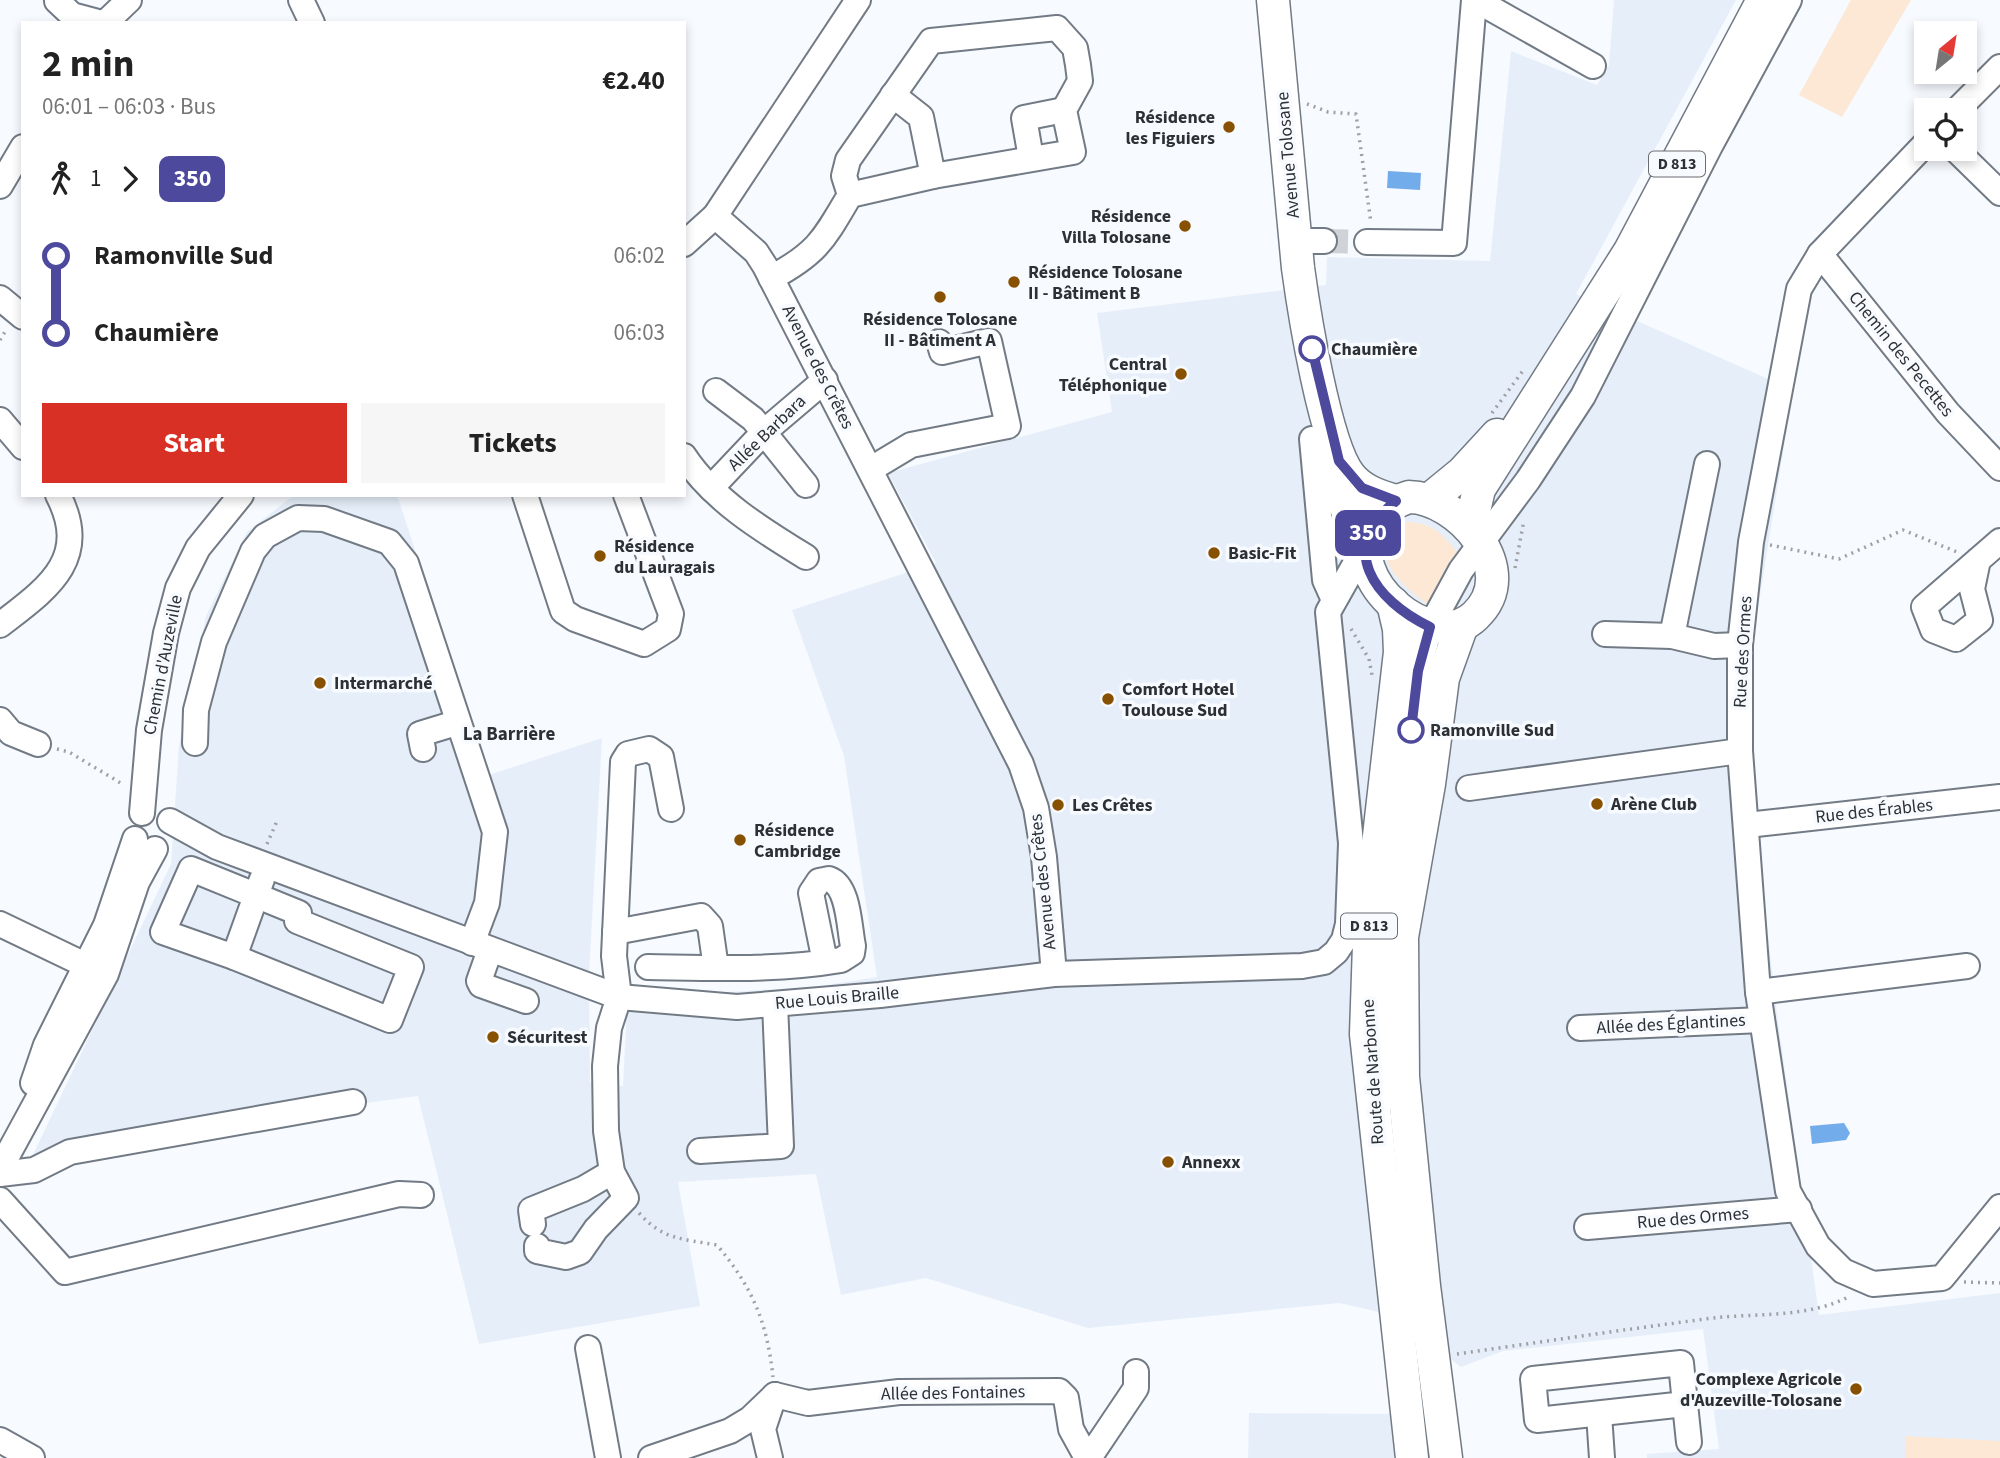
<!DOCTYPE html>
<meta charset="utf-8">
<style>
:root{--surface:#fff;--page:#f6f6f6;--text:#222;--muted:#767676;--accent:#d93025}
body{margin:0;font-family:"Source Sans 3",sans-serif;background:var(--page);color:var(--text);height:100vh;display:flex;flex-direction:column;font-size:26px;white-space:nowrap}
*{box-sizing:border-box;margin:0}
p{font-size:23px;color:var(--muted)}
.icon{flex:none;width:38px;height:38px;fill:none;stroke:currentColor;stroke-width:2;stroke-linecap:round;stroke-linejoin:round}
.map{position:relative;flex:1;overflow:hidden}
.details{position:absolute;left:21px;top:21px;width:665px;height:476px;display:flex;flex-direction:column;background:var(--surface);border-radius:0px;box-shadow:0 4px 10px #0003}
.details>*{flex:none}
.badge{padding:0 14px;border-radius:10px;font-size:24px;line-height:46px}
.needle{width:46px;rotate:30deg}
.tools{position:absolute;left:1914px;top:21px;display:grid;gap:14px}
.tools a{display:grid;place-items:center;width:63px;height:63px;border-radius:0px;background:var(--surface);box-shadow:0 4px 10px #0003;font-size:35px}
.map>.badge{position:absolute;translate:-50% -50%;box-shadow:0 0 0 4px #fff}
.legs{display:flex;align-items:center;gap:10px;height:77px;padding:0 21px;font-size:23px}
.legs p{margin-inline-start:auto}
.head{display:flex;align-items:center;justify-content:space-between;height:119px;padding:0 21px}
h1{font-size:38px;font-weight:700;line-height:52px}
.primary-button{display:flex;gap:14px;margin-top:auto;padding:14px 21px}
.primary-button a{flex:1;height:80px;border-radius:0px;background:var(--accent);color:#fff;font-size:28px;font-weight:700;line-height:80px;text-align:center}
.primary-button a+a{background:var(--page);color:var(--text)}
ul{padding:0 21px;list-style:none}
li{display:flex;align-items:center;gap:24px;height:77px;font-size:26px}
li i{display:grid;place-items:center;width:10px;height:100%;margin:0 9px;background:currentColor}
li i::after{content:'';width:18px;height:18px;margin:-9px;border:5px solid;border-radius:50%;background:var(--surface)}
li p{margin-inline-start:auto}
li:first-child i{background:linear-gradient(#0000 50%,currentColor 0)}
li:last-child i{background:linear-gradient(currentColor 50%,#0000 0)}
.map>svg:first-child{display:block}
</style>
<div class="map">
<svg width="2000" height="1458" viewBox="0 0 2000 1458">
<rect width="100%" height="100%" fill="#f7faff"/>
<g fill="#e6eff9">
<polygon points="1614,0 1736,0 1576,294 1793,390 1742,708 1777,1014 1819,1315 2000,1293 2000,1458 1647,1458 1647,1454 1719,1449 1703,1329 1503,1351 1461,1367 1388,1314 1339,1303 1088,1328 926,1278 841,1295 816,1174 678,1182 700,1306 479,1344 418,1096 299,1112 31,1159 171,864 179,745 206,616 247,532 294,495 397,495 489,775 602,738 589,975 590,1083 623,1086 628,987 700,994 821,986 877,977 844,756 792,610 936,563 888,473 1112,412 1097,313 1326,285 1327,257 1490,261 1511,51 1597,85 1609,65"/>
<polygon points="1249,1413 1395,1414 1402,1458 1248,1458"/>
</g>
<g fill="#fce8d5">
<polygon points="1851,0 1911,0 1842,117 1799,95"/>
<path d="M 1406,522 C 1432,521 1444,536 1460,555 L 1444,574 L 1427,604 C 1399,583 1361,549 1406,522 Z"/>
<polygon points="1906,1436 2000,1441 2000,1458 1905,1458"/>
</g>
<g fill="#73aceb">
<polygon points="1388,171 1421,173 1420,190 1387,188"/>
<polygon points="1844,1123 1850,1133 1846,1140 1812,1144 1810,1126"/>
</g>
<g fill="none" stroke-linecap="round" stroke-linejoin="round">
<polyline stroke="#cfd2d7" stroke-width="24" stroke-dasharray="24 12" stroke-linecap="butt" points="1324,241 1367,242"/>
<defs>
<g id="minor">
<polyline points="301,0 312,23"/>
<polyline points="1476,0 1593,66"/>
<polyline points="57,1 72,15 102,23"/>
<polyline points="105,23 129,0"/>
<polyline points="893,95 921,117 933,176"/>
<polyline points="1957,110 2000,67"/>
<polyline points="1927,142 1820,254 1799,289 1751,542 1740,645 1740,751 1758,992 1788,1191 1818,1246 1843,1271 1873,1284 1942,1278 2000,1207"/>
<polyline points="1955,149 2000,193"/>
<polyline points="1031,158 1024,118 1064,110"/>
<polyline points="0,186 23,147"/>
<polyline points="715,216 756,252 765,266 1021,764 1036,808 1044,857 1054,974"/>
<polyline points="1309,241 1324,241"/>
<polyline points="1367,242 1454,243 1474,0"/>
<polyline points="684,244 715,216 858,0"/>
<polyline points="1820,254 1948,413 2000,468"/>
<path d="M 771,278 C 818,253 824,239 850,195 L 933,176 L 1073,152 L 1064,110 L 1080,81 L 1078,65 L 1075,48 L 1057,28 L 931,41 L 848,160 L 844,176 L 850,195"/>
<polyline points="0,298 23,317"/>
<polyline points="716,391 753,419 806,485"/>
<polyline points="0,420 23,447"/>
<polyline points="1312,439 1325,580 1334,600"/>
<path d="M 684,456 C 713,500 762,530 806,557"/>
<polyline points="871,469 911,445 1008,426 989,341 942,352 939,342"/>
<polyline points="711,488 765,431 825,380"/>
<polyline points="525,495 563,611 575,619 644,644 668,629 671,614 626,495"/>
<polyline points="1978,560 1972,589 1980,620 1956,639 1933,630 1924,607 2000,541"/>
<path d="M 0,625 C 45,590 92,560 58,495"/>
<polyline points="1605,634 1672,636 1714,646 1740,645"/>
<polyline points="1672,636 1707,464"/>
<polyline points="0,720 11,733 38,744"/>
<polyline points="195,743 196,710 214,642 253,551 265,536 298,518 324,519 389,542 406,563 495,832 487,903 472,943"/>
<polyline points="423,749 420,734 456,723"/>
<polyline points="1469,788 1740,751"/>
<polyline points="142,813 149,730 166,633 178,588 198,548 241,495"/>
<polyline points="170,821 217,847 619,997 737,1007 880,995 1054,974 1302,966 1324,962 1336,952 1344,940 1348,924 1351,843 1328,612 1363,550"/>
<polyline points="1747,825 2000,797"/>
<polygon points="191,869 299,913 297,921 411,967 390,1020 234,957 163,932"/>
<polyline points="0,924 100,972"/>
<polyline points="615,932 701,916 710,926 716,968"/>
<polyline points="490,950 479,981 481,985 526,1001"/>
<polyline points="234,957 262,879"/>
<path d="M 648,967 C 713,968 776,971 841,960 L 852,953 L 853,946 C 849,927 849,886 829,879 L 819,881 L 811,893 L 825,962"/>
<polyline points="1758,992 1967,966"/>
<polyline points="1580,1028 1762,1020"/>
<polyline points="33,1083 46,1045 106,925 135,839"/>
<polyline points="1390,1095 1384,1010 1386,938 1418,671 1430,627 1461,570 1528,480 1583,396 1710,146 1789,0"/>
<polyline points="700,1151 781,1146 775,1004"/>
<polyline points="0,1169 106,974 137,882 155,849"/>
<polyline points="0,1174 34,1170 70,1152 353,1102"/>
<polyline points="0,1200 65,1272 399,1194 421,1195"/>
<polyline points="533,1224 531,1210 583,1189 612,1172"/>
<polyline points="1587,1227 1799,1209"/>
<polyline points="537,1246 537,1251 566,1257 580,1252 596,1229 626,1198 612,1172 606,1131 605,1066 609,1028 619,997 614,956 623,762 628,754 649,749 661,757 671,809"/>
<polyline points="588,1348 608,1458"/>
<polygon points="1681,1363 1685,1404 1537,1420 1533,1379"/>
<polyline points="775,1395 808,1403 899,1392 1059,1391 1066,1398 1071,1429 1087,1458"/>
<polyline points="1685,1404 1689,1442"/>
<polyline points="1599,1414 1602,1458"/>
<polyline points="0,1440 32,1458"/>
<polyline points="651,1458 730,1431 750,1419 775,1395"/>
<polyline points="770,1458 763,1429 773,1399"/>
<polyline points="1089,1458 1136,1388 1136,1372"/>
</g>
<g id="major">
<path d="M 1273,0 L 1298,268 C 1304,312 1325,445 1350,476 C 1361,490 1378,496 1396,501"/>
<polyline points="1320,465 1365,538"/>
<path d="M 1409,497 C 1457,497 1524,570 1475,616 C 1432,657 1339,578 1373,526 C 1383,511 1392,502 1409,497 Z"/>
<polyline points="1429,500 1462,473 1497,435"/>
<polyline points="1474,533 1474,511 1479,489 1630,251 1763,0"/>
<polyline points="1393,603 1399,629 1400,652 1370,915 1366,1034 1412,1458"/>
<polyline points="1446,1458 1424,1286 1403,1077 1402,937 1429,784 1443,678 1462,625"/>
</g>
</defs>
<use href="#minor" stroke="#727b85" stroke-width="28"/>
<use href="#major" stroke="#727b85" stroke-width="35"/>
<g stroke="#9da0a5" stroke-width="3.5" stroke-dasharray="2 5" stroke-linecap="butt">
<polyline points="1307,104 1328,112 1356,114 1371,223"/>
<polyline points="0,340 6,330"/>
<polyline points="1492,413 1525,368"/>
<polyline points="1770,545 1839,559 1903,530 1957,552"/>
<polyline points="1515,568 1524,520"/>
<polyline points="1351,629 1369,659 1372,675"/>
<polyline points="57,749 69,752 124,785"/>
<polyline points="267,844 277,821"/>
<path d="M 639,1213 C 663,1240 683,1239 717,1245 C 752,1287 767,1321 773,1377"/>
<polyline points="1964,1282 2000,1283"/>
<path d="M 1457,1354 C 1542,1342 1627,1329 1713,1318 C 1757,1313 1810,1318 1850,1296"/>
</g>
<use href="#minor" stroke="#fff" stroke-width="24"/>
<use href="#major" stroke="#fff" stroke-width="32"/>
</g>
<g fill="none" stroke-linecap="round" stroke-linejoin="round">
<defs>
<path id="line-1" d="M 1312,349 L 1339,461 L 1362,488 L 1396,501 C 1336,548 1374,600 1430,627 L 1418,671 L 1411,730"/>
</defs>
<use href="#line-1" stroke="#fff" stroke-width="16"/>
<use href="#line-1" stroke="#4d499d" stroke-width="10"/>
</g>
<g fill="#885101" stroke="#f7faff" stroke-width="2.5">
<circle cx="1229" cy="127" r="7"/>
<circle cx="1185" cy="226" r="7"/>
<circle cx="1014" cy="282" r="7"/>
<circle cx="940" cy="297" r="7"/>
<circle cx="1181" cy="374" r="7"/>
<circle cx="1214" cy="553" r="7"/>
<circle cx="600" cy="556" r="7"/>
<circle cx="320" cy="683" r="7"/>
<circle cx="1108" cy="699" r="7"/>
<circle cx="1597" cy="804" r="7"/>
<circle cx="1058" cy="805" r="7"/>
<circle cx="740" cy="840" r="7"/>
<circle cx="493" cy="1037" r="7"/>
<circle cx="1168" cy="1162" r="7"/>
<circle cx="1856" cy="1389" r="7"/>
</g>
<g fill="#fff" stroke="#4d499d" stroke-width="3.5">
<circle cx="1312" cy="349" r="12"/>
<circle cx="1411" cy="730" r="12"/>
</g>
<g text-anchor="middle" dominant-baseline="central" stroke-width="7" stroke-linejoin="round" paint-order="stroke">
<g fill="#f7faff" stroke="#6a6d72" stroke-width="2">
<rect x="1649" y="151.5" width="56" height="25" rx="5"/>
<rect x="1341" y="913.5" width="56" height="25" rx="5"/>
</g>
<g font-size="16" font-weight="bold" fill="#2d3135">
<text x="1677" y="164">D 813</text>
<text x="1369" y="926">D 813</text>
</g>
<g font-size="18" font-weight="bold" fill="#2d3135" stroke="#f7faff" text-anchor="start">
<text x="1215" y="117" text-anchor="end">Résidence<tspan x="1215" dy="21">les Figuiers</tspan></text>
<text x="1171" y="216" text-anchor="end">Résidence<tspan x="1171" dy="21">Villa Tolosane</tspan></text>
<text x="1028" y="272">Résidence Tolosane<tspan x="1028" dy="21">II - Bâtiment B</tspan></text>
<text x="940" y="319" text-anchor="middle">Résidence Tolosane<tspan x="940" dy="21">II - Bâtiment A</tspan></text>
<text x="1167" y="364" text-anchor="end">Central<tspan x="1167" dy="21">Téléphonique</tspan></text>
<text x="614" y="546">Résidence<tspan x="614" dy="21">du Lauragais</tspan></text>
<text x="1228" y="553">Basic-Fit</text>
<text x="334" y="683">Intermarché</text>
<text x="1122" y="689">Comfort Hotel<tspan x="1122" dy="21">Toulouse Sud</tspan></text>
<text x="1611" y="804">Arène Club</text>
<text x="1072" y="805">Les Crêtes</text>
<text x="754" y="830">Résidence<tspan x="754" dy="21">Cambridge</tspan></text>
<text x="507" y="1037">Sécuritest</text>
<text x="1182" y="1162">Annexx</text>
<text x="1842" y="1379" text-anchor="end">Complexe Agricole<tspan x="1842" dy="21">d'Auzeville-Tolosane</tspan></text>
</g>
<g font-size="18" fill="#2d3135" stroke="#f7faff">
<text transform="translate(1288 155) rotate(-95)">Avenue Tolosane</text>
<text transform="translate(1901 354) rotate(51)">Chemin des Pecettes</text>
<text transform="translate(818 367) rotate(63)">Avenue des Crêtes</text>
<text transform="translate(767 433) rotate(-44)">Allée Barbara</text>
<text transform="translate(1743 652) rotate(-87)">Rue des Ormes</text>
<text transform="translate(163 665) rotate(-79)">Chemin d'Auzeville</text>
<text transform="translate(1874 811) rotate(-6)">Rue des Érables</text>
<text transform="translate(1043 882) rotate(-96)">Avenue des Crêtes</text>
<text transform="translate(837 998) rotate(-5)">Rue Louis Braille</text>
<text transform="translate(1671 1024) rotate(-3)">Allée des Églantines</text>
<text transform="translate(1373 1072) rotate(-94)">Route de Narbonne</text>
<text transform="translate(1693 1218) rotate(-5)">Rue des Ormes</text>
<text transform="translate(953 1393) rotate(-1)">Allée des Fontaines</text>
</g>
<g font-size="18" font-weight="bold" fill="#2d3135" stroke="#f7faff" text-anchor="start">
<text x="1331" y="349">Chaumière</text>
<text x="1430" y="730">Ramonville Sud</text>
</g>
<g font-size="19" font-weight="bold" fill="#2d3135" stroke="#f7faff">
<text x="509" y="734">La Barrière</text>
</g>
</g>
</svg>
<div class="tools">
<a><svg class="needle" viewBox="-14 -14 28 28"><path d="M0-13l5 13h-10z" fill="#e53935"/><path d="M0 13l5-13h-10z" fill="#767676"/></svg></a>
<a><svg class="icon" aria-label="locate" viewBox="0 0 24 24"><circle cx="12" cy="12" r="6"/><path d="M12 2v4M12 18v4M2 12h4M18 12h4"/></svg></a>
</div>
<b class="badge" style="left:1368px;top:533px;background:#4d499d;color:#fff">350</b>
<section class="details">
<div class="head"><div><h1>2 min</h1><p>06:01 – 06:03 · Bus</p></div><b>€2.40</b></div>
<div class="legs"><svg class="icon" aria-label="walk" viewBox="0 0 24 24"><circle cx="13" cy="4" r="2"/><path d="M13 8l-2 6 4 7M11 14l-3 7M7 12l3-4h3l4 4"/></svg>1<svg class="icon" aria-label="forward" viewBox="0 0 24 24"><path d="M9 5l7 7-7 7"/></svg><b class="badge" style="background:#4d499d;color:#fff">350</b></div>
<ul>
<li><i style="color:#4d499d"></i><b>Ramonville Sud</b><p>06:02</p></li>
<li><i style="color:#4d499d"></i><b>Chaumière</b><p>06:03</p></li>
</ul>
<div class="primary-button"><a>Start</a><a>Tickets</a></div>
</section>
</div>
